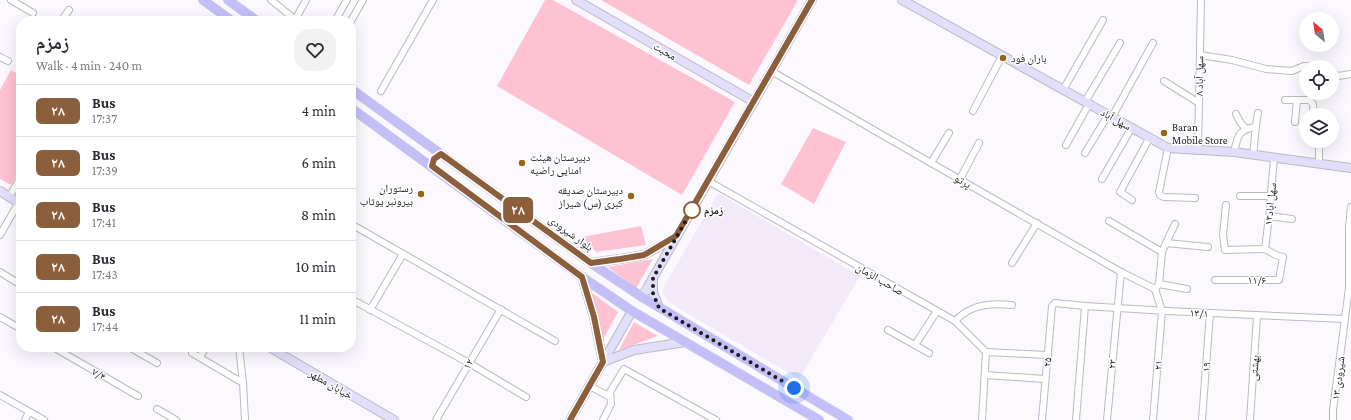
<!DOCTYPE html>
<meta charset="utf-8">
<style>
:root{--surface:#fff;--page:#f2f2f3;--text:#2b2b33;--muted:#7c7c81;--line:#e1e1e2}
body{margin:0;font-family:"Crimson Pro","Noto Naskh Arabic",serif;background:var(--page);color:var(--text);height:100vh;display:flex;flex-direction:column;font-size:15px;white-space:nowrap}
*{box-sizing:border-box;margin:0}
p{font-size:13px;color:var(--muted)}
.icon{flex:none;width:22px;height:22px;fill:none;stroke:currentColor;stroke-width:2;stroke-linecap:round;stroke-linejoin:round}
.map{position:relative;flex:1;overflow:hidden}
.panel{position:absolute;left:16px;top:16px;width:340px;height:336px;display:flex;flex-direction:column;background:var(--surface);border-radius:16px;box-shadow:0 4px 16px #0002}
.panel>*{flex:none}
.badge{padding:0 8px;border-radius:6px;font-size:14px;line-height:26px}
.needle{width:26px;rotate:330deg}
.fabs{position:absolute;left:1299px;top:12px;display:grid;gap:8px}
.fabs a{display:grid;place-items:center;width:40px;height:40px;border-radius:50%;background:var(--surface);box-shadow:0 4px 16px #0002;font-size:20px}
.you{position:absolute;width:20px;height:20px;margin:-10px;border:3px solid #fff;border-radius:50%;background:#1a73e8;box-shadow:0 0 0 6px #1a73e833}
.map>.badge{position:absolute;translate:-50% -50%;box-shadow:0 0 0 2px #fff}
.round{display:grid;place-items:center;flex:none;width:42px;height:42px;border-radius:16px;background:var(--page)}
.overview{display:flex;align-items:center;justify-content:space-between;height:68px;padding:0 20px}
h1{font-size:19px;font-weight:700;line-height:30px}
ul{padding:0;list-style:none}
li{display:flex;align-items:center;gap:12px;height:52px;padding:0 20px;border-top:1px solid var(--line)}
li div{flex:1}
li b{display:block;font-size:15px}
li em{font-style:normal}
li .badge{min-width:44px;font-weight:700;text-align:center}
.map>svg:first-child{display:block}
</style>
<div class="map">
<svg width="1351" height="420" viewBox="0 0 1351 420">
<rect width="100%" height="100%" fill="#fcf8ff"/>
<polygon fill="#f2eaf8" points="718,193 860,276 799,379 668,302 662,290"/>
<g fill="#ffc2d3">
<polygon points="545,0 553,0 735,102 682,195 497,86"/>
<polygon points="601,0 798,0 749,85"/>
<polygon points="11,70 21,76 21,168 11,185 0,179 0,90"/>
<polygon points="813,128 846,142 814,204 781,184"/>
<polygon points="641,226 646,245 596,252 582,237"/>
<polygon points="653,259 636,288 608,267"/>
<polygon points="592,293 618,312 603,340 599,316"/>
<polygon points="634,322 658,336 619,350"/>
</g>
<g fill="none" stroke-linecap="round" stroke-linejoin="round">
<defs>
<g id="street">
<polyline points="11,0 33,13"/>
<polyline points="271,0 297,21"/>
<polyline points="295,20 306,0"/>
<polyline points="61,21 69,10"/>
<polyline points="335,21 347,0"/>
<polyline points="351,21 363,0"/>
<polyline points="1200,55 1232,60 1266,69 1292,71 1304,66 1317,67"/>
<polyline points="0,57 8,61"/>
<polyline points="771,71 1121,272 1155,289"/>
<polyline points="1332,73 1338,76 1351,74"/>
<polyline points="1164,81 1199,103"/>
<polyline points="1063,90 1103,20"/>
<polyline points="381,91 433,0"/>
<path d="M 1285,100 L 1309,100 C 1315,103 1313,109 1313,115"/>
<polyline points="1085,102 1120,43"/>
<polyline points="973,111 1002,56"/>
<polyline points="1236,114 1240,122 1246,129"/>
<polyline points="1112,117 1153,43"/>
<polyline points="1295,122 1297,100"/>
<polyline points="1332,122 1334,122"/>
<polyline points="1319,141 1319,164"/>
<polyline points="1066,145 1089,104"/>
<polyline points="1168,148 1159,192 1160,195 1164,197 1195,198"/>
<polyline points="1198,149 1201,0"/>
<path d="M 1234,152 C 1238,136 1238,130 1255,127"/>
<polyline points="1085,153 1108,115"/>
<path d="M 1253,155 C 1255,141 1255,127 1258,113"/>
<polyline points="931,163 949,133"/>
<polyline points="960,179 979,143"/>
<polyline points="1102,179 1132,127"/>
<polyline points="708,181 955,321 986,352 982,420"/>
<polyline points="1240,196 1271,196"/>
<polyline points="9,197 21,177"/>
<polyline points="1132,200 1120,192 1150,137"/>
<polyline points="1226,205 1223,235 1225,250 1265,249"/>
<polyline points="1269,216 1292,219"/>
<polyline points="1109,221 1162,252"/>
<polyline points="351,224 555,341"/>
<polyline points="0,235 19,202"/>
<polyline points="1166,243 1175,224"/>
<polyline points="1265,249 1269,216 1274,158"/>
<polyline points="1012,263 1037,223"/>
<polyline points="0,272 21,285"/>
<polyline points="1215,280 1279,280 1283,257 1276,255 1265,249"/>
<polyline points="1159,284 1187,289"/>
<polyline points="1155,289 1159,284 1162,252 1166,243 1208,247"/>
<polyline points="351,299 469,363 526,397"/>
<polyline points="370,310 403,254"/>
<polyline points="0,317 21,329"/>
<path d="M 955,321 C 971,304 990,303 1012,305"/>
<polyline points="888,330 929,353"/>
<polyline points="915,345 937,311"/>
<polyline points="53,347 138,396"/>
<polyline points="129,347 157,363"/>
<polyline points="239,347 243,383 245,420"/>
<polyline points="986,352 1048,355"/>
<polyline points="192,353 243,383"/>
<polyline points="200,357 206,347"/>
<polyline points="985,375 1045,379"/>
<polyline points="590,386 610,397"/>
<polyline points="0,395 44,420"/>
<polyline points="157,409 176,420"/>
<polyline points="25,420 29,412"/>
<polyline points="436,420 501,309"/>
<polyline points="603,420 611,404 610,392 624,369 716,420"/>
<polyline points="1042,420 1052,306 1055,303 1085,306 1167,311 1345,319"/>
<polyline points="1076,420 1085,306"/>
<polyline points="1107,420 1121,272"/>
<polyline points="1153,420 1162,311 1155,289"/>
<polyline points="1202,420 1210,313"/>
<polyline points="1250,420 1257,316"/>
<polyline points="1333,420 1333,410 1349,288 1349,228 1351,207"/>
</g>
<g id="secondary">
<polyline points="576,0 754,102"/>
<polyline points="902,0 1168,148 1234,152 1351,168"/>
<polyline points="0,191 21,204"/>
<polyline points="591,263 620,259 644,255 676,237"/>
<polyline points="582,277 594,317 603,362"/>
<polyline points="653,280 653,293 659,307"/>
<polyline points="642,297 812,0"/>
<polyline points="269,347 394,420"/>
<polyline points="603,362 634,350 685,342"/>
<polyline points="570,420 632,311"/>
</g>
<g id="primary">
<polyline points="203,0 232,21"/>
<polyline points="228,0 257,21"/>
<polyline points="351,89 591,263 642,297 848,420"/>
<polyline points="351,108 582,277 632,311 819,420"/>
</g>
</defs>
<use href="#street" stroke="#bcb9bf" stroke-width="8"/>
<use href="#secondary" stroke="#bcb9bf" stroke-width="10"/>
<use href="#primary" stroke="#d6d6d6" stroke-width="10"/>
<use href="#street" stroke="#fff" stroke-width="6"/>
<use href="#secondary" stroke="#e2dffc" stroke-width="8"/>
<use href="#primary" stroke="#c5bff9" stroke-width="9"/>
</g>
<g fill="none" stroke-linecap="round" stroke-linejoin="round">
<defs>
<polyline id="line" points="570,420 603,362 594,317 582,277 432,166 434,159 441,154 591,263 620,259 644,255 676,236 812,0"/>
</defs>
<use href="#line" stroke="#fff" stroke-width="9"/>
<use href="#line" stroke="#8b5e3c" stroke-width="6"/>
<polyline stroke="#1c1b1d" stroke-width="4" stroke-dasharray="0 7.2" points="692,210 653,278 653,293 659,308 794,388"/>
</g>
<g fill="#976718" stroke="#fff" stroke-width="1.5">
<circle cx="1003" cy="58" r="4"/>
<circle cx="1164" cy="133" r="4"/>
<circle cx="522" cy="163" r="4"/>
<circle cx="421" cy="194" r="4"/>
<circle cx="631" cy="196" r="4"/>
</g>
<circle fill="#fff" stroke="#8b5e3c" stroke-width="2" cx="692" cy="210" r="8"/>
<g text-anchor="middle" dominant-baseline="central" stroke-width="3" stroke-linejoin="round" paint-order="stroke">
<g font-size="11" fill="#1c1b1d" stroke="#fff">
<text transform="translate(665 51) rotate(30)">محبت</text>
<text transform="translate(1199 76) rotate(-89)">سهل آباد ۸</text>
<text transform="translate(1116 119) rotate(29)">سهل آباد</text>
<text transform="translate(963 181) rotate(30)">پرتو</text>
<text transform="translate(1270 204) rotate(-84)">سهل اباد۱۳</text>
<text transform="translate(571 233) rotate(36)">بلوار شیرودی</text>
<text transform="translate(880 279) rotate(30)">صاحب الزمان</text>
<text transform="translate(1257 280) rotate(1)">۱۱/۶</text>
<text transform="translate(1199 313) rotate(3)">۱۳/۱</text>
<text transform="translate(1047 362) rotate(-84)">۲۵</text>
<text transform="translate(468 364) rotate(-60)">۱۲</text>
<text transform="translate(1112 364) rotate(-84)">۲۳</text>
<text transform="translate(1158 365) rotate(-86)">۲۱</text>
<text transform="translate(1206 367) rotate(-86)">۱۹</text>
<text transform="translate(1254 368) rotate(-86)">بهشتی</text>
<text transform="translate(99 374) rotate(30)">۷/۴</text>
<text transform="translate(1338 378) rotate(-83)">شیرودی ۱۳</text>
<text transform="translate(331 384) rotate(30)">خیابان مطهر</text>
</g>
<g font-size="11" fill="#1c1b1d" stroke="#fff" text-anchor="start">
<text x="1011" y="58">باران فود</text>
<text x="1172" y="127">Baran<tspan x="1172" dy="13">Mobile Store</tspan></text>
<text x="530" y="157">دبیرستان هیئت<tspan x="530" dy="13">امنایی راضیه</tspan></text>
<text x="413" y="188" text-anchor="end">رستوران<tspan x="413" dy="13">بیرونبر یوتاب</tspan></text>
<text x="623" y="190" text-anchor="end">دبیرستان صدیقه<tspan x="623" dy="13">کبری (س) شیراز</tspan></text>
</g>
<g font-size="11" font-weight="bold" fill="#1c1b1d" stroke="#fff" text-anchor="start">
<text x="704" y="210">زمزم</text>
</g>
</g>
</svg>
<div class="fabs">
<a><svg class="needle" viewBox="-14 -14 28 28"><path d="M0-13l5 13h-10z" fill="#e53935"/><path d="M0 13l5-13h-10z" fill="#7c7c81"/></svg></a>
<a><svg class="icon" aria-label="locate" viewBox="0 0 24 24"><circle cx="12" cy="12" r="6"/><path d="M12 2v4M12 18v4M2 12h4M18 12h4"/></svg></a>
<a><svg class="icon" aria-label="layers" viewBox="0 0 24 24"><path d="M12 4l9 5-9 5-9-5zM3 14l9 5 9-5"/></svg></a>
</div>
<div class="you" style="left:794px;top:388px"></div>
<b class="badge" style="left:518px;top:210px;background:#8b5e3c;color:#fff">۲۸</b>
<section class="panel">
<div class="overview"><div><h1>زمزم</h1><p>Walk · 4 min · 240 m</p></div><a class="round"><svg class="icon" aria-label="heart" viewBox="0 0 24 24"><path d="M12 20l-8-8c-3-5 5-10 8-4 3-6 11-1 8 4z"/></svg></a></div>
<ul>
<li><span class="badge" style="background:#8b5e3c;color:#fff">۲۸</span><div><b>Bus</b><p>17:37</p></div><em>4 min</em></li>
<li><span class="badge" style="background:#8b5e3c;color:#fff">۲۸</span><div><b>Bus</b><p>17:39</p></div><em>6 min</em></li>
<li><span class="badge" style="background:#8b5e3c;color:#fff">۲۸</span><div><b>Bus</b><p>17:41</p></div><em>8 min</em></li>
<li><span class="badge" style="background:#8b5e3c;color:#fff">۲۸</span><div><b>Bus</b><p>17:43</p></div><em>10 min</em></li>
<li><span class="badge" style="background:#8b5e3c;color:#fff">۲۸</span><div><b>Bus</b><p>17:44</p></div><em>11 min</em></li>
</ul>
</section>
</div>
